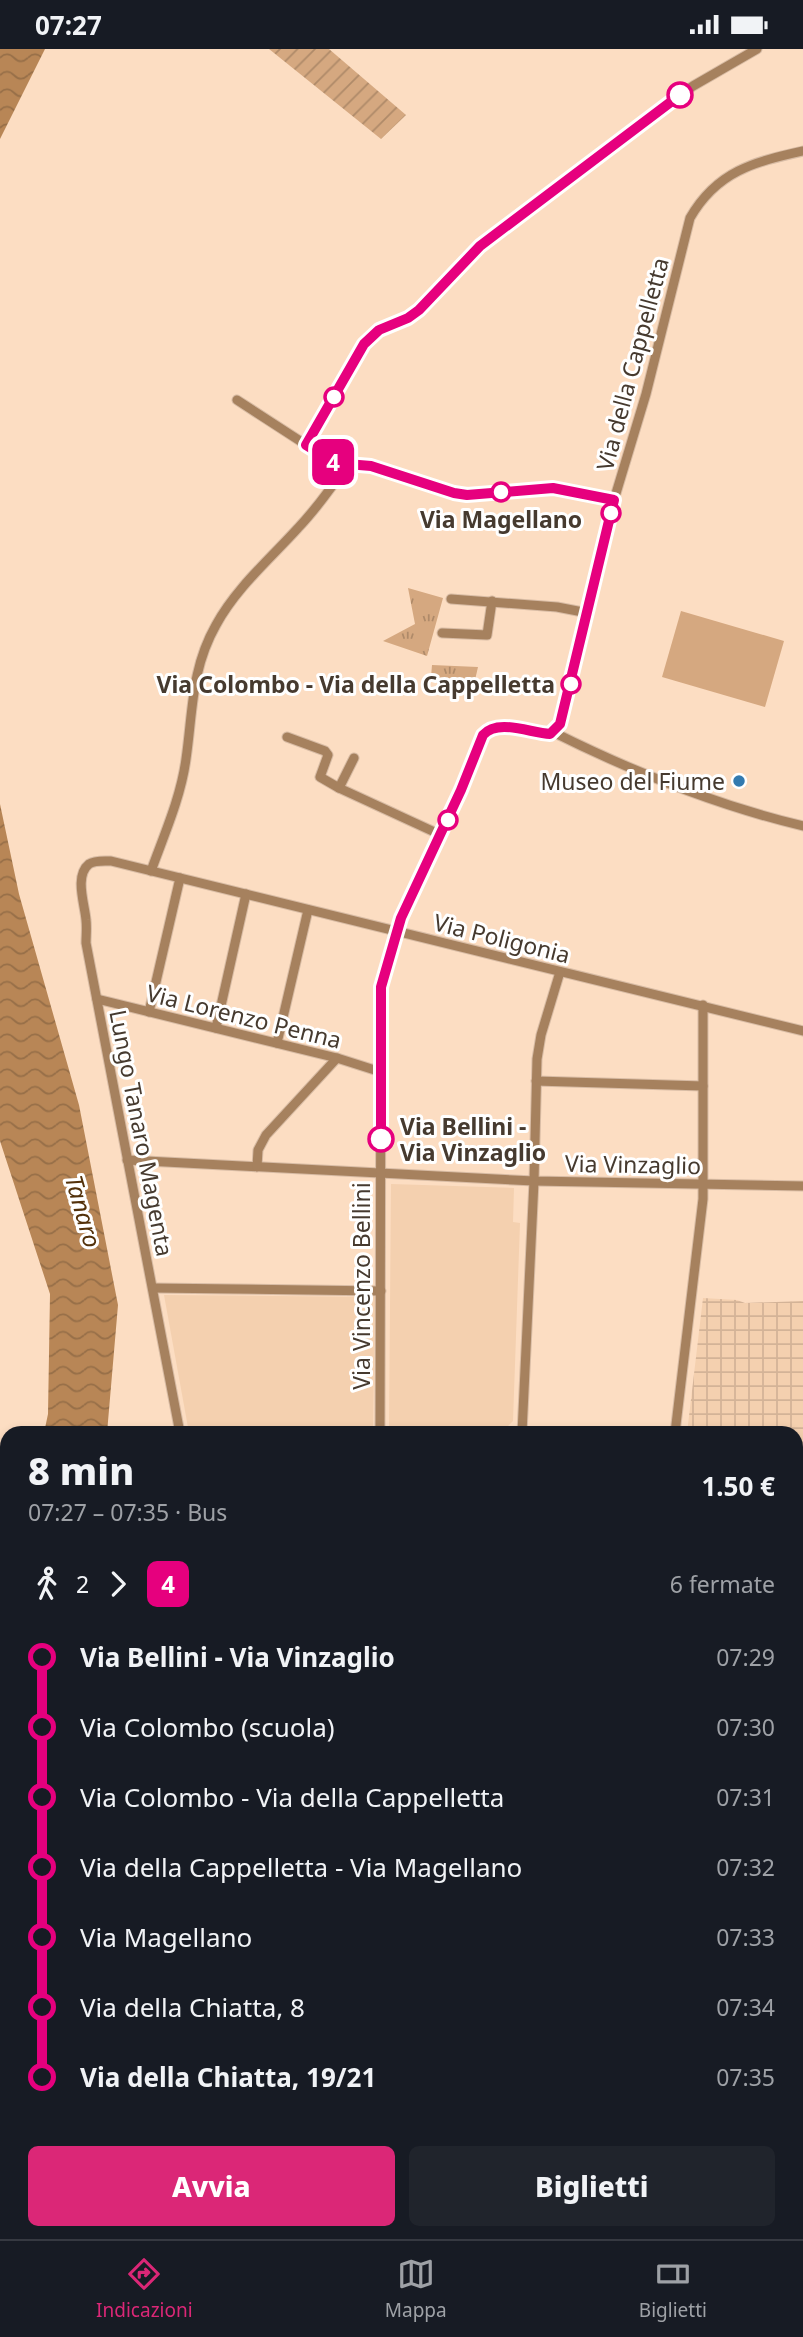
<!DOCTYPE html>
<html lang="it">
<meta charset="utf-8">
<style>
:root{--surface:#171b24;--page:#20242c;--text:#f1f3f6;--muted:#9ea1a6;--line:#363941;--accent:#db2777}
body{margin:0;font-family:"Noto Sans",sans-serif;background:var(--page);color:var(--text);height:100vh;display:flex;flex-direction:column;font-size:26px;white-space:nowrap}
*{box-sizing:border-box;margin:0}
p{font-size:23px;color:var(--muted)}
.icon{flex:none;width:38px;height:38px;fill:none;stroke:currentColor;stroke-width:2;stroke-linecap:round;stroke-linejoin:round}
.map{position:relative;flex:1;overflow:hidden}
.details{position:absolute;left:0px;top:1377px;width:803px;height:814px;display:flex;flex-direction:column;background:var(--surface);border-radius:21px 21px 0 0;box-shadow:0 4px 10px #0003}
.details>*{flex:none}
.badge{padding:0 14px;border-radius:10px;font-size:24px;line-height:46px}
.map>.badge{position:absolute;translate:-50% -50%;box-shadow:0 0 0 4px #fff}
.legs{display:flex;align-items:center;gap:10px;height:77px;padding:0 28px;font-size:23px}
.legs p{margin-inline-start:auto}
.head{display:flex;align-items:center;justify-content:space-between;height:119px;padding:0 28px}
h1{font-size:38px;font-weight:800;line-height:52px}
.action{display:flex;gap:14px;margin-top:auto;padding:14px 28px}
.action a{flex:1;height:80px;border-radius:10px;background:var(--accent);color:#fff;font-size:28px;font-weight:800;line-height:80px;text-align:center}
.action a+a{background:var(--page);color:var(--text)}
ul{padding:0 28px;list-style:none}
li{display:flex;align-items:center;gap:24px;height:70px;font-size:26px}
li i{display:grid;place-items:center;width:10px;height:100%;margin:0 9px;background:currentColor}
li i::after{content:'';width:18px;height:18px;margin:-9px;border:5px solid;border-radius:50%;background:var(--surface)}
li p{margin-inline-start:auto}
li:first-child i{background:linear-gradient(#0000 50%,currentColor 0)}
li:last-child i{background:linear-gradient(currentColor 50%,#0000 0)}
.status{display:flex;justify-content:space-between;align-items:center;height:49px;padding:0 35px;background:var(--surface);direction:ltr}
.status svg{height:19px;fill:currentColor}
.tab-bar{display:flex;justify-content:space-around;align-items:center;height:98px;border-top:2px solid var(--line);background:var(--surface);font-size:19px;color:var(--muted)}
.tab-bar a{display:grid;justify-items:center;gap:4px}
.tab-bar .current{color:var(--accent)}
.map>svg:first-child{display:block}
</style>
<div class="status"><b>07:27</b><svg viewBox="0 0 49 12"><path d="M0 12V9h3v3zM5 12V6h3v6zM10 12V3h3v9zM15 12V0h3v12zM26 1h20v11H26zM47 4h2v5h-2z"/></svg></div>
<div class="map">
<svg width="803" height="2190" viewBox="0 0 803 2190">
<defs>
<pattern id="industrial-grid" width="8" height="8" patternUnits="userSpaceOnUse" patternTransform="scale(1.75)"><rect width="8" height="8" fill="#f4d0af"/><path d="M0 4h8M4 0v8" fill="none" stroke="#d3b397"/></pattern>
<pattern id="grass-tufts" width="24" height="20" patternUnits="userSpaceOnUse" patternTransform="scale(1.75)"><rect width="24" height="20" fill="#d5a880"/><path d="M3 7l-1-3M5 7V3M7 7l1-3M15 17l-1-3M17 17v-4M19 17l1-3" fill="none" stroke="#af8a69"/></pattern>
<pattern id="garden-furrows" width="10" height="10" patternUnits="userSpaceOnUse" patternTransform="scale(1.75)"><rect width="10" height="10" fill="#d5a880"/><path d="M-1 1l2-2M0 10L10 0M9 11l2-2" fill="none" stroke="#af8a69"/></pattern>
<pattern id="water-waves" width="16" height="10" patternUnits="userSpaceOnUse" patternTransform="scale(1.75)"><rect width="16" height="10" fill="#b88656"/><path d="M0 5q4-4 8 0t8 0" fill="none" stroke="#976f48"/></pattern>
</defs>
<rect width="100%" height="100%" fill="#fcddc2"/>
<g fill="#f4d0af">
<polygon points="391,1135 514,1139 513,1173 520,1174 513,1372 501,1384 389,1384"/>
<polygon points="164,1246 375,1248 373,1384 189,1384"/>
</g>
<polygon fill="url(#industrial-grid)" points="703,1249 737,1251 745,1254 803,1252 803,1400 796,1400 796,1384 687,1384"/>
<g fill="url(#grass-tufts)">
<polygon points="408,539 443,549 427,607 383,592 415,575"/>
<polygon points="432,616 478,618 475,631 431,628"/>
<polygon points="7,1872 7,2041 0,2050 0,1885"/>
</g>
<polygon fill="url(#garden-furrows)" points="269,0 329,0 406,66 381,90"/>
<polygon fill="#d5a880" points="681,562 784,592 765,658 662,628"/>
<g fill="url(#water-waves)">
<polygon points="0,0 45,0 0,90"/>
<polygon points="0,755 19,845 79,1056 118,1256 107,1384 44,1384 48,1365 50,1245 0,1092"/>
<polygon points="7,1508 7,1788 0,1807 0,1522"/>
</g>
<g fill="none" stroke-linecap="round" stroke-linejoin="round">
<defs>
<g id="minor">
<polyline points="237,351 331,412 340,415 371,417 443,441 460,445 553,440 614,451"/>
<polyline points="306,396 364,295 379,281 415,264 480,197 668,54 693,37 757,0"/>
<polyline points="451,550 557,558 588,564"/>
<polyline points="442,584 487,586 492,552"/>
<path d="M 553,683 L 560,675 L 564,662 L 614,451 L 646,345 L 690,169 C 717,122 754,113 803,102"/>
<path d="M 553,683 C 633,723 716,756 803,777"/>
<polyline points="287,688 325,702 328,706 320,728 339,739"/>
<polyline points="354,709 339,739 441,786"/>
<path d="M 151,822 C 164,786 181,748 186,710 C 193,662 191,620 216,576 C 236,539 270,510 298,479 C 316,460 332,438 347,416"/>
<polyline points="97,950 337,1009 381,1023"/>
<polyline points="149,963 180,829"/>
<polyline points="216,979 246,845"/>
<polyline points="277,994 308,861"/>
<polyline points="536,1032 703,1037"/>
<polyline points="127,1111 534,1132 803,1137"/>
<polyline points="257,1118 258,1101 266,1086 337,1009"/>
<polyline points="153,1239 381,1242"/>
<path d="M 180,1384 L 86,894 C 86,887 87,879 86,871 C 85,856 74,827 89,815 C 95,811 104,812 111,812 L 803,982"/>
<path d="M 380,1384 L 381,938 L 401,869 L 461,741 L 483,686 C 497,671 529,682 547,685 L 553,683"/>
<polyline points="522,1384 534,1132 537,1010 541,986 560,923"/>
<polyline points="675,1384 703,1150 703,956"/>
<polyline points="796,1418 803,1418"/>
<polyline points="796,1600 803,1601"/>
<polyline points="796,1704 803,1705"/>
<polyline points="796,1785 803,1786"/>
<polyline points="0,2171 7,2176"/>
<polyline points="16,2184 24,2190"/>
<polyline points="230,2184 259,2184"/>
<polyline points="389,2184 390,2190"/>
<polyline points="85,2190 90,2184"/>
<polyline points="223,2190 223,2184"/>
<polyline points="514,2190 516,2184"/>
<polyline points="582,2190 583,2184"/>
<polyline points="759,2190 759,2184"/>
</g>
<g id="secondary">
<polyline points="797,1918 803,1906"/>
<polyline points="796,1957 803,1957"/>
<polyline points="0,2062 7,2053"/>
<polyline points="0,2088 7,2079"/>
</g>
</defs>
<use href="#minor" stroke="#d8bca5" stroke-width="11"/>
<use href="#secondary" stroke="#d8bca5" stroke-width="15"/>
<use href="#minor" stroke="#a6815e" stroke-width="9"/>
<use href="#secondary" stroke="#855013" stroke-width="12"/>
</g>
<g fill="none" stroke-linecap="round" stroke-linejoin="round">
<defs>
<path id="line-1" d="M 381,1090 L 381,938 L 401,869 L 461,741 L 483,686 C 498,669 530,684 550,685 L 560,675 L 614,451 L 553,439 L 467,446 L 454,444 L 371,417 L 335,414 L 306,396 L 364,295 L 379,281 L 408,269 L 419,261 L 480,197 L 680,46"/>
</defs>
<use href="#line-1" stroke="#fff" stroke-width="16"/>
<use href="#line-1" stroke="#e6007e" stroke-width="10"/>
</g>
<g fill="#fff" stroke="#e6007e" stroke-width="3.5">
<circle cx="680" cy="46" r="12"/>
<circle cx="334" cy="348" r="9"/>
<circle cx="501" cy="443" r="9"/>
<circle cx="611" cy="464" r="9"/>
<circle cx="571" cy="635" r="9"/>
<circle cx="448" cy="771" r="9"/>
<circle cx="381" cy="1090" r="12"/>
</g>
<circle fill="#337aaf" stroke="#fff" stroke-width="2.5" cx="739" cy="732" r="7"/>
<g text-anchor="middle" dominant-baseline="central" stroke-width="6" stroke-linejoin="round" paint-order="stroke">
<g font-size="23" fill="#463a2f" stroke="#fff">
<text transform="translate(632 315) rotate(-75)">Via della Cappelletta</text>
<text transform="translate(502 889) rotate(14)">Via Poligonia</text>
<text transform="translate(244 967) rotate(14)">Via Lorenzo Penna</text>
<text transform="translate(142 1084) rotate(79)">Lungo Tanaro Magenta</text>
<text transform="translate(633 1115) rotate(1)">Via Vinzaglio</text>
<text transform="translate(361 1237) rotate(-90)">Via Vincenzo Bellini</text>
</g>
<g font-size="23" font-weight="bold" fill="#463a2f" stroke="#fff">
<text x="501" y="470">Via Magellano</text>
<text x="555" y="635" text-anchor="end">Via Colombo - Via della Cappelletta</text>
<text x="400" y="1077" text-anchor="start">Via Bellini -<tspan x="400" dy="26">Via Vinzaglio</tspan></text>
</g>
<g font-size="23" fill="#463a2f" stroke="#fff" text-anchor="end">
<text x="725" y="732">Museo del Fiume</text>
</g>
<g font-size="24" font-style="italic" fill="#53310a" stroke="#fff">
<text transform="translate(84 1162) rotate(74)">Tanaro</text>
</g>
</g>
</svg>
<b class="badge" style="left:333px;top:413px;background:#e6007e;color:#fff">4</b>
<section class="details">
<div class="head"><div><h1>8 min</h1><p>07:27 – 07:35 · Bus</p></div><b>1.50 €</b></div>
<div class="legs"><svg class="icon" aria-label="walk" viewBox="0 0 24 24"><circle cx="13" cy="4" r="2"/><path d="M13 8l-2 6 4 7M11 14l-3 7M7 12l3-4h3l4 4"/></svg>2<svg class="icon" aria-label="forward" viewBox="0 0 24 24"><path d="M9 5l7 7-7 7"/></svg><b class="badge" style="background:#e6007e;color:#fff">4</b><p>6 fermate</p></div>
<ul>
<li><i style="color:#e6007e"></i><b>Via Bellini - Via Vinzaglio</b><p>07:29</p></li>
<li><i style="color:#e6007e"></i><span>Via Colombo (scuola)</span><p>07:30</p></li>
<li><i style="color:#e6007e"></i><span>Via Colombo - Via della Cappelletta</span><p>07:31</p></li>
<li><i style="color:#e6007e"></i><span>Via della Cappelletta - Via Magellano</span><p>07:32</p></li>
<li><i style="color:#e6007e"></i><span>Via Magellano</span><p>07:33</p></li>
<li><i style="color:#e6007e"></i><span>Via della Chiatta, 8</span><p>07:34</p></li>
<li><i style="color:#e6007e"></i><b>Via della Chiatta, 19/21</b><p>07:35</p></li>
</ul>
<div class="action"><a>Avvia</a><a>Biglietti</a></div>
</section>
</div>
<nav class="tab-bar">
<a class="current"><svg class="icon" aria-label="directions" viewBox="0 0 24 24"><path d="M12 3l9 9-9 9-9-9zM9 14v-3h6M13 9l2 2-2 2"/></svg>Indicazioni</a>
<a><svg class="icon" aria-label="map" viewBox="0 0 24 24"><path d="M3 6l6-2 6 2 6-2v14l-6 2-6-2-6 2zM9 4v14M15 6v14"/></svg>Mappa</a>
<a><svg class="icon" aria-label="tickets" viewBox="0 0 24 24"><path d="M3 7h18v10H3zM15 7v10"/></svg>Biglietti</a>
</nav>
